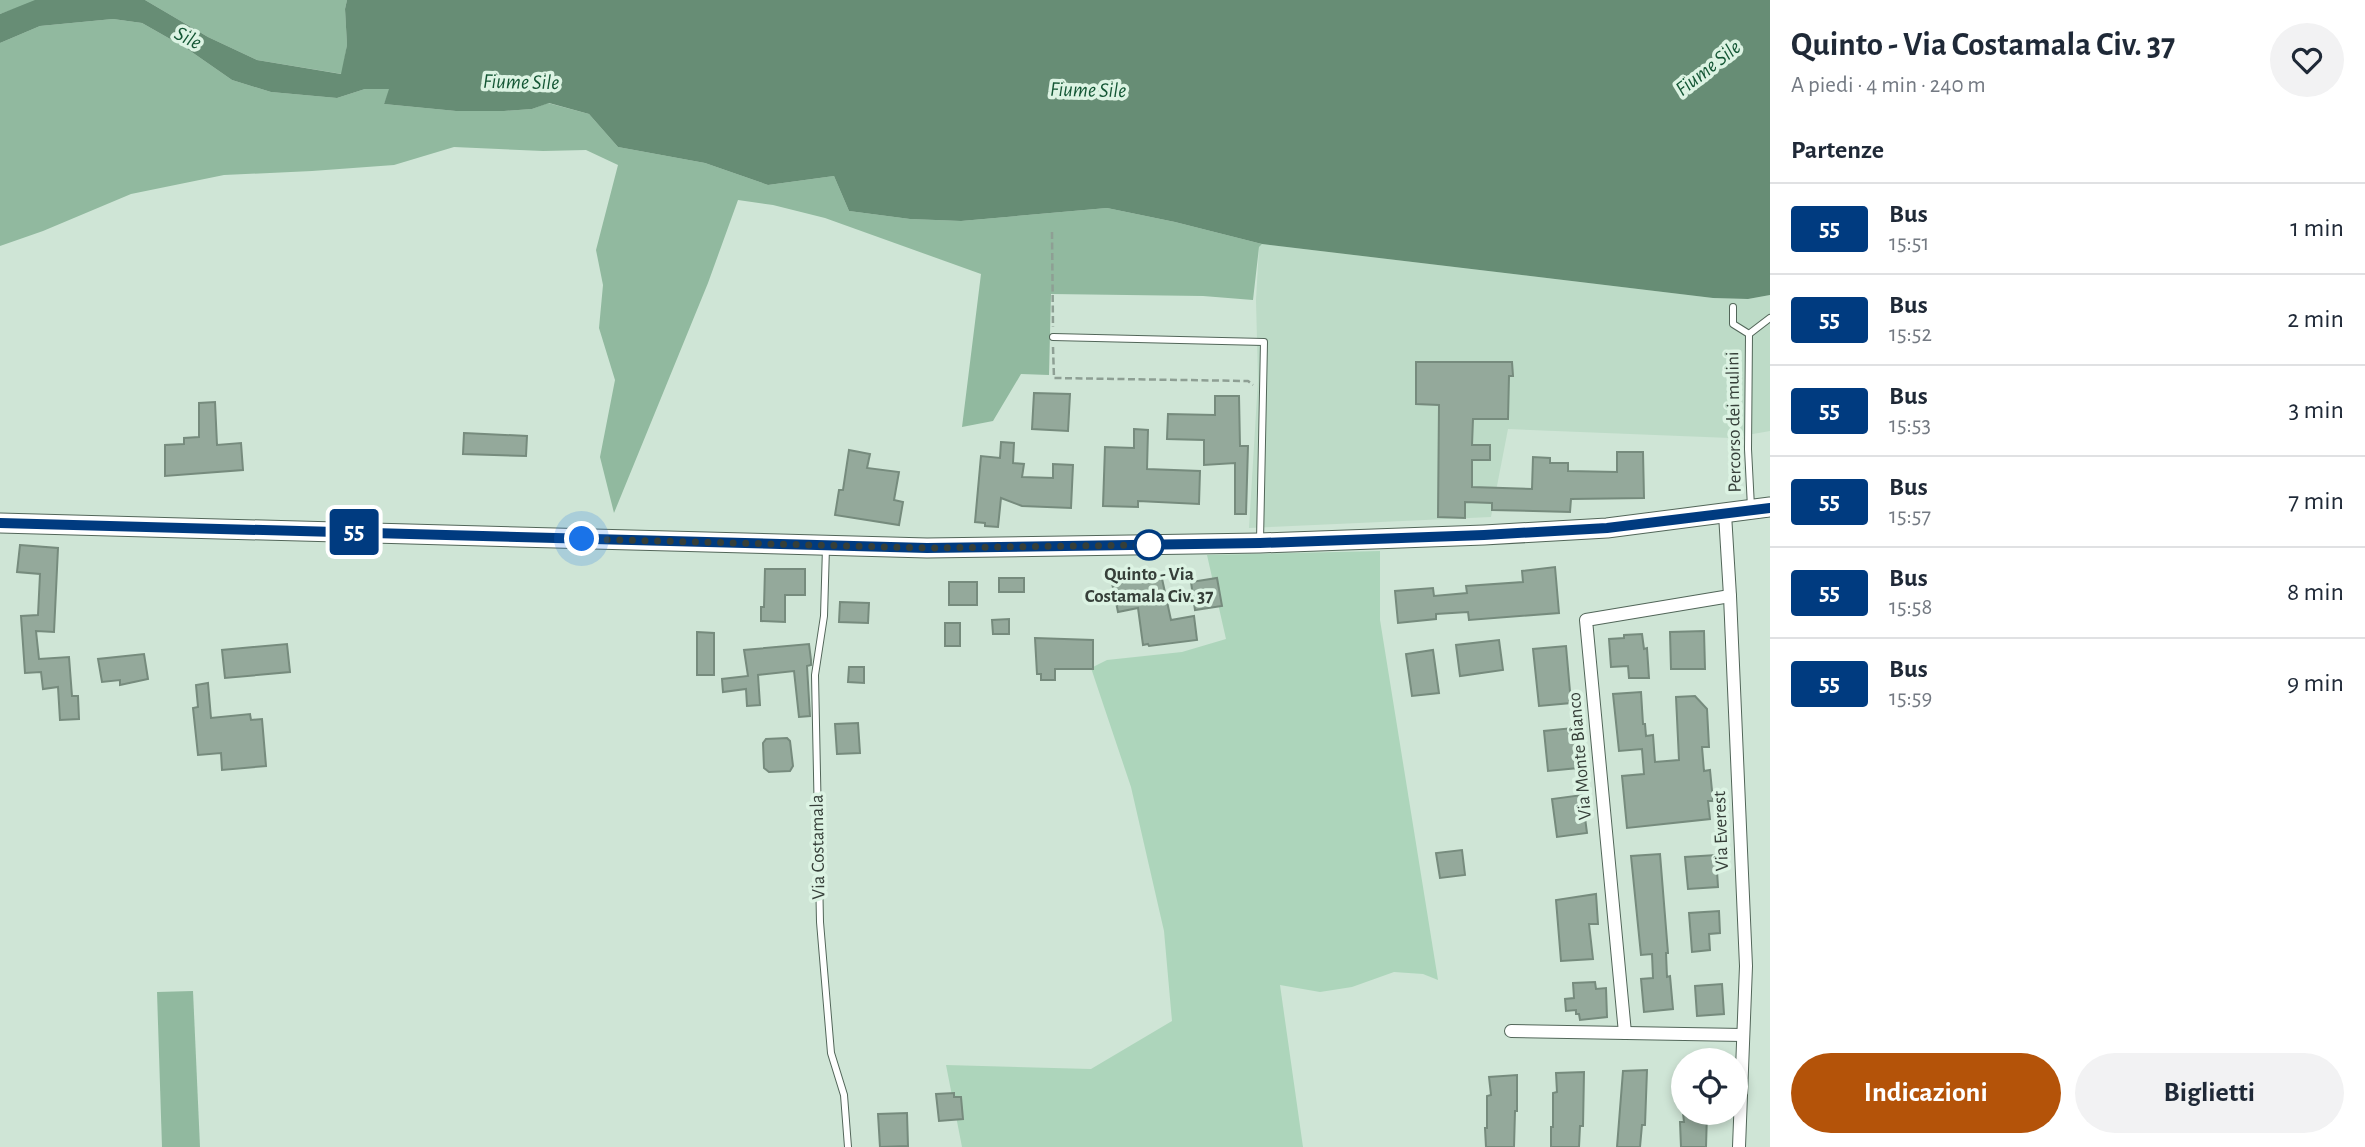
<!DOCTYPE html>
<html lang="it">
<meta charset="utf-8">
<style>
:root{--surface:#fff;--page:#f2f2f3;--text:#1f2937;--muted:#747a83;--line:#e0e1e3;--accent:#b45309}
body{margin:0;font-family:"Alegreya Sans",sans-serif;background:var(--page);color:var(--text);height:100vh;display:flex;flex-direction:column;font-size:26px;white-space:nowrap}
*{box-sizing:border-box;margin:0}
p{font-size:23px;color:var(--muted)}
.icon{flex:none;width:38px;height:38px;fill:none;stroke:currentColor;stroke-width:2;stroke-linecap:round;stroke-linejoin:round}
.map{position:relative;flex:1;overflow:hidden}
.drawer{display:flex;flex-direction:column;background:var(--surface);width:595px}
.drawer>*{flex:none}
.badge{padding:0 14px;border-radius:5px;font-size:24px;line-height:46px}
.controls{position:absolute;left:1671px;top:1048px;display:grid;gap:14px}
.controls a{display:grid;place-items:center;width:77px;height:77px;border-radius:50%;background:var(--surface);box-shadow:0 4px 10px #0003;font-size:35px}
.you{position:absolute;width:35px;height:35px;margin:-18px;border:5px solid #fff;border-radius:50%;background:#1a73e8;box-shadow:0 0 0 10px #1a73e833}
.map>.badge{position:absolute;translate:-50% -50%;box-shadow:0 0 0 4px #fff}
h2{padding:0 21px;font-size:26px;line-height:63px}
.round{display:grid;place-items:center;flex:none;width:74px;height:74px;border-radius:37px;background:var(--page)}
.head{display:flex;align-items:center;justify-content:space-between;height:119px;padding:0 21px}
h1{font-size:33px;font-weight:600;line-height:52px}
.cta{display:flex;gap:14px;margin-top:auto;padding:14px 21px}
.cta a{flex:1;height:80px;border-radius:42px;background:var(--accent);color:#fff;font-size:28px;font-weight:600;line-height:80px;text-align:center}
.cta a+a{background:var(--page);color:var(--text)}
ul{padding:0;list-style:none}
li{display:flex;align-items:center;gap:21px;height:91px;padding:0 21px;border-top:2px solid var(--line)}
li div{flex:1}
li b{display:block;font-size:26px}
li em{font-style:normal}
li .badge{min-width:77px;font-weight:700;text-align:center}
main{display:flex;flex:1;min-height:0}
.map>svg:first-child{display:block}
</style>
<main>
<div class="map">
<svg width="1770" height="1147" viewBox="0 0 1770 1147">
<rect width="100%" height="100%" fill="#cfe5d6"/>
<polygon fill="#bddbc7" points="1262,244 1713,298 1748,299 1770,295 1770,431 1730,438 1508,429 1491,517 1249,528 1258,380 1256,300 1259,247"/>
<polygon fill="#add5bb" points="1380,551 1380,620 1438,980 1423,974 1394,972 1352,987 1320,992 1280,985 1303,1147 962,1147 946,1065 1091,1069 1172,1021 1164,931 1131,787 1091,668 1107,660 1182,652 1226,639 1207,555"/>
<g fill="#91b99f">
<polygon points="0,0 39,0 0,14"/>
<polygon points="145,0 347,0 345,9 347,45 342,74 257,60 208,37"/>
<polygon points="113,19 142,23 186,48 232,80 271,92 337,98 365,89 390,89 384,104 456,111 504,111 532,109 548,103 589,114 618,147 705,163 768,185 834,176 849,211 910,219 961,221 1107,208 1175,222 1262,244 1259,247 1253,300 1203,296 1051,294 1049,375 1021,374 993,421 962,427 981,274 825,218 773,205 738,200 708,283 614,513 600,457 615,380 599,328 603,285 596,250 618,165 586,150 543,151 454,147 394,165 312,171 224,175 131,194 43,231 0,246 0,43 40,26"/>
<polygon points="193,991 200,1147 162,1147 157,992"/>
</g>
<polygon fill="#678d75" points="35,0 145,0 208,37 257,60 341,74 347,45 345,9 347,0 1770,0 1770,295 1748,299 1713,298 1262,244 1175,222 1107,208 961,221 910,219 849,211 834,176 768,185 705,163 618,147 589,114 549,103 532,109 504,111 456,111 384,104 389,89 365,89 337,98 271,92 232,80 186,48 142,23 113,19 40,26 0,43 0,14"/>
<g fill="#94a99b" stroke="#768b7d" stroke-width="2">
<polygon points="1416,362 1512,362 1513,376 1509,376 1508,419 1473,419 1472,445 1490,445 1490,460 1472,460 1472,487 1532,489 1533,457 1550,458 1550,463 1568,463 1568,471 1617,472 1617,452 1643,452 1644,498 1571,499 1570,512 1492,510 1492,503 1465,502 1465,518 1438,517 1439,405 1416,404"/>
<polygon points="1034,393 1070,394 1068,431 1032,429"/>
<polygon points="1215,396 1239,396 1240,446 1248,446 1246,514 1235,514 1235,463 1204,465 1204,440 1167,439 1168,414 1215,415"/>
<polygon points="215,402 217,445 241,443 243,470 165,476 165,445 184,444 184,438 199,437 199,403"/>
<polygon points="1134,429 1148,430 1147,469 1200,471 1199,504 1138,501 1138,507 1103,506 1105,447 1134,448"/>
<polygon points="464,433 527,436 526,456 463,454"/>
<polygon points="1001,442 1014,443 1013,463 1024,464 1022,477 1053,478 1053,464 1073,465 1071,508 1022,506 1001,498 998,527 985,526 985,523 975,522 981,456 1000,458"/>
<polygon points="849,450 870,454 867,468 899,472 894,500 903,502 899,525 835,515 839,490 843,490"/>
<polygon points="20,545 58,548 54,632 36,631 39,659 69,657 72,696 78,696 79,719 60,720 58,687 43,689 41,672 25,673 21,616 38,615 40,574 17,572"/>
<polygon points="1555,567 1559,613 1469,620 1468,612 1436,614 1436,619 1398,623 1395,591 1433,588 1434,596 1467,593 1466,586 1523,582 1522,571"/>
<polygon points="765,569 805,569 805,595 785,595 785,622 761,621 761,607 764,607"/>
<polygon points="1161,574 1171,620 1194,616 1197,640 1149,646 1148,644 1143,645 1138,608 1118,612 1112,583"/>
<rect x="999" y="578" width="25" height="14"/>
<polygon points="1217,578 1222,606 1195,610 1191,582"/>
<rect x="949" y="582" width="28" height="23"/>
<polygon points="840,602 869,603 868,623 839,622"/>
<polygon points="1009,619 1009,634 993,634 992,620"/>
<rect x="945" y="623" width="15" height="23"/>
<polygon points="1704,631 1705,669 1671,669 1670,632"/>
<polygon points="697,632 714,633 714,675 697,675"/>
<polygon points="1642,634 1644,649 1647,648 1649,678 1629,678 1628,666 1611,667 1609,639 1624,638 1624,635"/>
<polygon points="1035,638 1093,640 1093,669 1055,669 1055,680 1041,680 1041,674 1037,674"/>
<polygon points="1499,640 1503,670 1460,676 1456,645"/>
<polygon points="287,644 290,672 225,678 222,650"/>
<polygon points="809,644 811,660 811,665 807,666 810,716 799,717 794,671 758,675 760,705 747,706 746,689 723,692 722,679 748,676 744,650"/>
<polygon points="1566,646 1571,703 1539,706 1533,649"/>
<polygon points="1433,650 1439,693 1412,696 1406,654"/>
<polygon points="144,654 148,679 120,685 120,680 102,682 98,659"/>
<polygon points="849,667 864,667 864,683 848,682"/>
<polygon points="208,683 211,718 250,714 251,720 262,719 266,766 222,770 221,753 198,755 193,708 198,707 196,685"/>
<polygon points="1641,692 1643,724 1645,724 1646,736 1653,735 1655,762 1679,760 1676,697 1695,696 1707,709 1709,747 1702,747 1704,771 1710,770 1713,801 1708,801 1710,819 1627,828 1622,776 1644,774 1642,749 1619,751 1613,694"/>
<polygon points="858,723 860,753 837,754 835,724"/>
<polygon points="1573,728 1578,768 1548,771 1544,731"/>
<polygon points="787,738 790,741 793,766 790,771 769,772 764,768 763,743 766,739"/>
<polygon points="1582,795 1587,833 1557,837 1552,799"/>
<polygon points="1462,850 1465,875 1440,878 1436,853"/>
<polygon points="1660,854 1668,953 1666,953 1667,977 1670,976 1673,1009 1644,1012 1641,979 1653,978 1652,954 1641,955 1631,856"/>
<polygon points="1716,855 1718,887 1688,889 1685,857"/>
<polygon points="1596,894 1598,924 1589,924 1593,959 1561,961 1556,900"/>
<polygon points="1719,911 1720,933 1709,934 1710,950 1692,952 1689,913"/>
<polygon points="1595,982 1596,989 1606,988 1607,1017 1580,1020 1579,1014 1576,1014 1576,1010 1566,1011 1565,999 1574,998 1573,983"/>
<polygon points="1722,984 1724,1014 1697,1016 1695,986"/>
<polygon points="1647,1070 1645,1125 1642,1125 1640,1147 1617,1147 1623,1071"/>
<polygon points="1584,1072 1583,1126 1580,1126 1579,1147 1551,1147 1551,1127 1553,1127 1553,1093 1557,1092 1556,1073"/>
<polygon points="1517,1075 1517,1111 1515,1111 1514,1147 1486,1147 1485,1128 1487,1128 1487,1096 1491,1095 1489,1077"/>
<polygon points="954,1093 954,1097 961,1097 963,1119 939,1121 936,1094"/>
<polygon points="907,1113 908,1146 880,1147 878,1114"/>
<polygon points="1683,1113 1707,1113 1706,1147 1681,1147 1680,1122 1684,1122"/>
</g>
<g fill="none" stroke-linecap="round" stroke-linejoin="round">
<defs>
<g id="service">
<polyline points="1733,307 1733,324 1749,334"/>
<polyline points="1749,334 1748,449 1751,507"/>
<polyline points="1749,334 1770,318"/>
<polyline points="1053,337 1264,342 1260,541"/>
<polyline points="826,547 824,616 815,675 820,922 831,1053 844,1095 848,1147"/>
</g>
<g id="minor">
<polyline points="1725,514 1730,596 1746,966 1739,1147"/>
<polyline points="1511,1031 1743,1035"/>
<polyline points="1625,1033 1586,620 1730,596"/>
</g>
<polyline id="secondary" points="0,523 927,548 1260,543 1484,535 1607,528 1770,507"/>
</defs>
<use href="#service" stroke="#526659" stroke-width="8"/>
<use href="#minor" stroke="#526659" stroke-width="14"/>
<use href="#secondary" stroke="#526659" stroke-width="21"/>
<g stroke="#8e9f94" stroke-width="2.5" stroke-dasharray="7 3.5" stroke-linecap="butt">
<polyline points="1052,232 1053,327"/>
<polyline points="1053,347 1054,378 1248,381 1253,385"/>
</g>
<use href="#service" stroke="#fff" stroke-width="6"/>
<use href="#minor" stroke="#fff" stroke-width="12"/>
<use href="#secondary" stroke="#fff" stroke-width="19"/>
</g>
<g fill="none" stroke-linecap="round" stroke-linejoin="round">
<defs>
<polyline id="line" points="0,523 927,548 1260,543 1484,535 1607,528 1770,508"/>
</defs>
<use href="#line" stroke="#fff" stroke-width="16"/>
<use href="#line" stroke="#003b80" stroke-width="10"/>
<polyline stroke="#363f39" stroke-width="7" stroke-dasharray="0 12.6" points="582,539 927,548 1149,545"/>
</g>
<circle fill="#fff" stroke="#003b80" stroke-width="3.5" cx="1149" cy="545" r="14"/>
<g text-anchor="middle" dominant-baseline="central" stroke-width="7" stroke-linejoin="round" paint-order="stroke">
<g font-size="19" fill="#363f39" stroke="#dcf3e3">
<text transform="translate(1734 422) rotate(-91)">Percorso dei mulini</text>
<text transform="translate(1580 756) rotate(-95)">Via Monte Bianco</text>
<text transform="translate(1721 831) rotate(-92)">Via Everest</text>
<text transform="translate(818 847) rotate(-91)">Via Costamala</text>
</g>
<g font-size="19" font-weight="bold" fill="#363f39" stroke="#dcf3e3">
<text x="1149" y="574">Quinto - Via<tspan x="1149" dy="22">Costamala Civ. 37</tspan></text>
</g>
<g font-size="21" font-style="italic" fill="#135634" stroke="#dcf3e3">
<text transform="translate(188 38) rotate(27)">Sile</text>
<text transform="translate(1708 68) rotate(-38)">Fiume Sile</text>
<text transform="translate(521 82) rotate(1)">Fiume Sile</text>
<text transform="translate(1088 90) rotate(1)">Fiume Sile</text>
</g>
</g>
</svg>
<div class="controls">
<a><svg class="icon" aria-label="locate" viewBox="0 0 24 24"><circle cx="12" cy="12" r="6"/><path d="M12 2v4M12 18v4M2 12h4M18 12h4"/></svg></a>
</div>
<div class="you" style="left:582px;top:539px"></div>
<b class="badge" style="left:354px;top:532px;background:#003b80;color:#fff">55</b>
</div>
<section class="drawer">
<div class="head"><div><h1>Quinto - Via Costamala Civ. 37</h1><p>A piedi · 4 min · 240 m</p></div><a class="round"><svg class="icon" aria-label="heart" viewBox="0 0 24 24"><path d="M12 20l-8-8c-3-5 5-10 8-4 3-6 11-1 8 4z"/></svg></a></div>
<h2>Partenze</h2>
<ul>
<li><span class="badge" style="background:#003b80;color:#fff">55</span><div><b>Bus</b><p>15:51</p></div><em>1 min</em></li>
<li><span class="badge" style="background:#003b80;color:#fff">55</span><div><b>Bus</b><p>15:52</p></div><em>2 min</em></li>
<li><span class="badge" style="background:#003b80;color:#fff">55</span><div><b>Bus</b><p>15:53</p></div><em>3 min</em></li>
<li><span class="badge" style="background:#003b80;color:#fff">55</span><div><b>Bus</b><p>15:57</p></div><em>7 min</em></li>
<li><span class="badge" style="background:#003b80;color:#fff">55</span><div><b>Bus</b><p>15:58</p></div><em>8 min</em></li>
<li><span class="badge" style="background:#003b80;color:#fff">55</span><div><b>Bus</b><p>15:59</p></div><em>9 min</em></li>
</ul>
<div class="cta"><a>Indicazioni</a><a>Biglietti</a></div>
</section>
</main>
